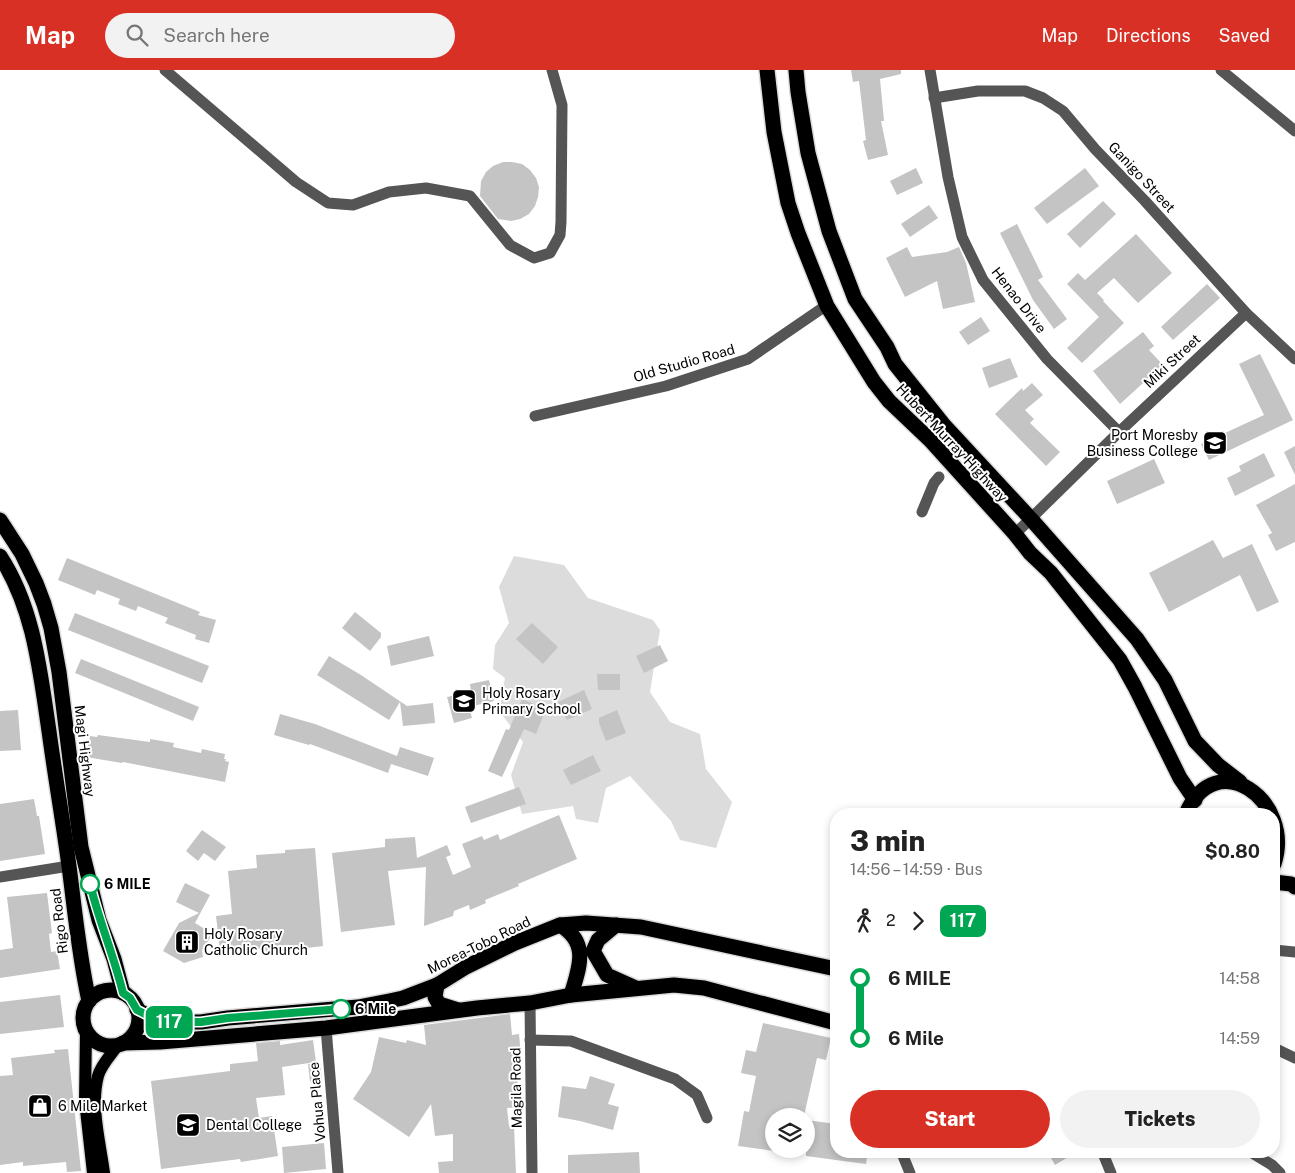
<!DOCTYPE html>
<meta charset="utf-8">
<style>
:root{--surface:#fff;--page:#f2f2f2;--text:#222;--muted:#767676;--accent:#d93025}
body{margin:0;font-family:"Public Sans",sans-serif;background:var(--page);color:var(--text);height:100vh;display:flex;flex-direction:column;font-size:19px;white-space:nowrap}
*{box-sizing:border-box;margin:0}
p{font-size:16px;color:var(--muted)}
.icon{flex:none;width:28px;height:28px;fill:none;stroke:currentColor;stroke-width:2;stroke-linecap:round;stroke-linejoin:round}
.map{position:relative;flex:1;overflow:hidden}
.details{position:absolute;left:830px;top:738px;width:450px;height:350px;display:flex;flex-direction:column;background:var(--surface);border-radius:20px;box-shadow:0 2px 8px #0003}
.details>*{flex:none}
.badge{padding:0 10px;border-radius:8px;font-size:18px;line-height:32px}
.controls{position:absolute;left:765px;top:1038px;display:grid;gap:10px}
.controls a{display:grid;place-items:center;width:50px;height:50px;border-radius:50%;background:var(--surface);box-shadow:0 2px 8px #0003;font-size:25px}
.map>.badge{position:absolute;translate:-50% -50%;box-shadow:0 0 0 2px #fff}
.legs{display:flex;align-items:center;gap:8px;height:55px;padding:0 20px;font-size:16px}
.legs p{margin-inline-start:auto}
.head{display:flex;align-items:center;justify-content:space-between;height:85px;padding:0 20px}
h1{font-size:28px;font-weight:800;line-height:38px}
.cta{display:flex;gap:10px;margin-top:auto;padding:10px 20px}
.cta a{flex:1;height:58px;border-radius:30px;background:var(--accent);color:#fff;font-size:20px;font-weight:800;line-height:58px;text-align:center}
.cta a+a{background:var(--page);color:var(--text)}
ul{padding:0 20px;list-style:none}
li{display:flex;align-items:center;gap:18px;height:60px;font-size:19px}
li i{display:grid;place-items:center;width:8px;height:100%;margin:0 6px;background:currentColor}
li i::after{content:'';width:12px;height:12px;margin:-6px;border:4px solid;border-radius:50%;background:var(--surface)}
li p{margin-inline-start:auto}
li:first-child i{background:linear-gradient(#0000 50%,currentColor 0)}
li:last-child i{background:linear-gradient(currentColor 50%,#0000 0)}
header{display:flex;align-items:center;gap:30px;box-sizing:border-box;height:70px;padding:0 25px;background:var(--accent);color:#fff}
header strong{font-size:24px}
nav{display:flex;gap:28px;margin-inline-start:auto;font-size:18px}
.search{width:350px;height:45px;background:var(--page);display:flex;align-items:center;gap:12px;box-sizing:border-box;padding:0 18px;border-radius:28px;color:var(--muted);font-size:19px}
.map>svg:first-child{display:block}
</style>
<header>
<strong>Map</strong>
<div class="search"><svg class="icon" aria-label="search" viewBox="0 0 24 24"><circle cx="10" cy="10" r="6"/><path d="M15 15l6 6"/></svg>Search here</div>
<nav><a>Map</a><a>Directions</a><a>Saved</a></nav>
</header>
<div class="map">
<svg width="1295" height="1103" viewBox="0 0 1295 1103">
<rect width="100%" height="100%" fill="#fff"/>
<polygon fill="#dcdcdc" points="514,486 564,495 588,528 653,550 660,560 650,622 670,652 700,664 706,699 732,732 716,778 680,770 671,751 630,706 606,718 598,753 576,749 573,736 522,744 511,705 523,672 499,641 505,608 493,599 495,575 509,553 499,517"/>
<g fill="#c4c4c4">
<polygon points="851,0 901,0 901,4 880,9 884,51 881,51 888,85 868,90 863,71 866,70 859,11 853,12"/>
<polygon points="503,92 512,92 522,94 530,100 536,108 539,117 538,127 535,136 529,144 520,149 511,151 498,149 480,126 481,111 486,102 493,96"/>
<polygon points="916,98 923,113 897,125 890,111"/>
<polygon points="1085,98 1099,116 1047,154 1034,138"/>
<polygon points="1103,131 1116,144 1080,178 1067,164"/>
<polygon points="929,135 938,148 910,167 901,154"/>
<polygon points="1017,154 1043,207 1038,210 1067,249 1054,259 1033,230 1000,163"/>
<polygon points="1136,164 1172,203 1138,233 1114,208 1097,223 1104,230 1103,231 1124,253 1082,293 1067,278 1099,247 1067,214 1078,203 1085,210"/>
<polygon points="907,177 912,187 947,182 959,177 966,193 975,232 943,239 937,211 905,227 886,188"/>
<polygon points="1207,214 1220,228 1173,270 1161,257"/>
<polygon points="981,247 990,261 968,275 959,262"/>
<polygon points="1143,262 1154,276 1149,280 1163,295 1120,334 1093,301"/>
<polygon points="1260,284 1293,350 1209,390 1201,374 1264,345 1239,294"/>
<polygon points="1010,288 1018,307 989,318 982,298"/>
<polygon points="1032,313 1043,325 1025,340 1034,349 1030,353 1060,382 1046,396 995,344 1022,318 1023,321"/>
<polygon points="1295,376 1295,405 1284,382"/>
<polygon points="1264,383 1275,406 1235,426 1227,408 1241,401 1239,396"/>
<polygon points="1154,389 1165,413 1117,434 1107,411"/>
<polygon points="1295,414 1295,472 1276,481 1268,465 1272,463 1256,435"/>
<polygon points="1213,470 1223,488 1252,474 1279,532 1257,542 1240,505 1169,542 1149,503"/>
<polygon points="67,488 200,542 198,545 216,550 209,573 195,569 196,565 165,553 168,548 138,536 136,541 118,534 120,529 97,520 95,525 58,510"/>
<polygon points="355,542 381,563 381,567 370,581 342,558"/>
<polygon points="75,543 209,596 202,613 68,560"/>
<polygon points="532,553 558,577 543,594 516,569"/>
<polygon points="429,566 434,586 391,596 387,576"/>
<polygon points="660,575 668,591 644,603 636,586"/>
<polygon points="329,586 361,605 407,636 433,633 435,653 403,656 400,632 389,650 317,605"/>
<polygon points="81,589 199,637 193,651 75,603"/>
<polygon points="597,604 620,604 620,620 598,620"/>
<polygon points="489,610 494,631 469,637 472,648 454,653 447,627 471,622 470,614"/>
<polygon points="584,620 592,639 567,650 558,632"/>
<polygon points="522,629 546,639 536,664 524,659 502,707 488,701 506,659 509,660"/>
<polygon points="18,640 21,680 0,681 0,641"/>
<polygon points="617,640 626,663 606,671 599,653 599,648"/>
<polygon points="280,644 315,654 397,686 400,677 434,688 428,706 391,694 388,703 310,674 309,675 274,665"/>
<polygon points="98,665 150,672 150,669 174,673 173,677 201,683 202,679 225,684 224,689 226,689 225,691 229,692 225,712 123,692 122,693 86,687 90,666 97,667"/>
<polygon points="593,685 601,701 571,715 563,700"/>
<polygon points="519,717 526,734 471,753 465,737"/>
<polygon points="34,729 37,746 39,746 45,784 0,791 0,734"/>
<polygon points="559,745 577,789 518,814 519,816 485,830 486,833 470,840 469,835 454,841 453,846 424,856 426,797 388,801 395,855 341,862 332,783 385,777 385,769 415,767 417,788 447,775 451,785 446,787 453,805 471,797 462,774 482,766 484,770 498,764 500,770"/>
<polygon points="202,760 226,777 215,791 204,783 198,791 186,781"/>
<polygon points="315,778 323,876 266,883 265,878 236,881 236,878 220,880 216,846 232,844 228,801 257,798 256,785 285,783 285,780"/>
<polygon points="185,813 210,825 195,853 213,864 202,880 203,887 184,893 163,881 179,853 199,843 176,832"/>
<polygon points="47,823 52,863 49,864 51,882 57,881 60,899 0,908 0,880 13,878 7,827"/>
<polygon points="60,925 64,957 0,964 0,932"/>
<polygon points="510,944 512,965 519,964 521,986 515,986 520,1037 507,1038 509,1056 514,1056 516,1103 439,1103 438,1092 453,1091 453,1064 435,1066 431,1034 409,1067 353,1029 371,1002 379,967 406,973 407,970 426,975 424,955"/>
<polygon points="763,953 831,968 826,990 817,988 804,1046 774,1046 774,1081 738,1076 744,1041 749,1042 756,1006 741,1003 746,980 756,982"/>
<polygon points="313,970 316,992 282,997 285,1025 256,1028 259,1048 272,1046 278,1086 241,1092 240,1089 161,1099 151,1011 230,1001 230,994 258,991 256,973 280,971 280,975"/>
<polygon points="68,979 81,1101 67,1102 66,1092 23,1096 23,1092 0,1095 0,1006 13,1005 11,988 55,983 54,980"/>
<polygon points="320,993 322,1011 310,1012 308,994"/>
<polygon points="590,1006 615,1014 608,1034 619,1037 613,1060 580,1051 558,1047 562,1016 586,1019"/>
<polygon points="806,1050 836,1054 836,1081 868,1081 866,1094 806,1086"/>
<polygon points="324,1073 326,1099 284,1103 282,1077"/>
<polygon points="1047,1081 1078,1081 1055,1095"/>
<polygon points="639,1082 640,1103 568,1103 568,1085"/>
</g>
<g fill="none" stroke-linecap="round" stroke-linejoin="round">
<defs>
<g id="major">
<polyline points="86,960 85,1031 93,1103"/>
<path d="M 104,1103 C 100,1072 90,1036 98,1006 C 101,995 111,985 117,976"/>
</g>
<g id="highway">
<polyline points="767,0 774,62 788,133 798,163 827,236 874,312 889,331 930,370 1015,464 1030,483 1051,503 1120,590 1135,617 1180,708 1195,730"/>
<polyline points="796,0 798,22 808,83 829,161 855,229 887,277 895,294 943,354 1031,449 1137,569 1165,610 1195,671 1218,695 1240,712"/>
<polyline points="0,450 22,484 36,513 44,534 51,558 59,602 81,777 99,850 114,889 123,923"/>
<path d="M 0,486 C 34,538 40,601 49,661 C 55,706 63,751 69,796 C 75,842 79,886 89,931"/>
<path d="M 1186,744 C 1215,674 1295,730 1274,794"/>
<polyline points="1274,812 1291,814 1295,817"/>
<path d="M 560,855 C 590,873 579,898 571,925"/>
<polyline points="616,855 598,870 593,881 607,905 636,918"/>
<polyline points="437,915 435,927 439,934 458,940"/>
<circle cx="111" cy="948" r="28"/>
<polyline points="137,940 151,947 168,952 201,952 228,948 358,937 389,931 403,928 437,915 466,897 515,873 560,855 586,853 641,857 836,899"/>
<polyline points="123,973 160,972 326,958 477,938 530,933 571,925 674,915 704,918 836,953"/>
</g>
</defs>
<use href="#major" stroke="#dbdbdb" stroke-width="15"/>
<use href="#highway" stroke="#dbdbdb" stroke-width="18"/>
<g stroke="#555" stroke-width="11">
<polyline points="165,0 296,112 328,133 353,135 389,122 426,118 470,126 510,175 534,188 550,183 560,165 561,152 562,35 552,0"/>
<polyline points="930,0 948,107 962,167 983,210 1047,289 1119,362"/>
<polyline points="1221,0 1295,61"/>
<polyline points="934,28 978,21 1025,21 1043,28 1063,41 1095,79 1145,131 1246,243 1295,289"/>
<polyline points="535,346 666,316 748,289 821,239 827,236"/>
<polyline points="922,442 934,413 939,407"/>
<polyline points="1015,464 1119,362 1246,243"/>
<polyline points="0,807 69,796"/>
<polyline points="1274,880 1295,882"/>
<polyline points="530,933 532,1103"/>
<polyline points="326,958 338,1103"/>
<polyline points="530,970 571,971 675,1009 697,1025 707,1048"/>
<polyline points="1274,978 1295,988"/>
<polyline points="901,1081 910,1103"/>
<polyline points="1102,1081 1111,1103"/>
<polyline points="1249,1081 1272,1095 1280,1103"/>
</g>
<use href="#major" stroke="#000" stroke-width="12"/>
<use href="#highway" stroke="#000" stroke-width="15"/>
</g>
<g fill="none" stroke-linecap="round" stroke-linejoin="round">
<defs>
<path id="line-1" d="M 90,814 C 99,851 114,886 123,923 L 130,928 L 137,940 L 151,947 L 168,952 L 201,952 L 228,948 L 341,939"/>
</defs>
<use href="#line-1" stroke="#fff" stroke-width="11"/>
<use href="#line-1" stroke="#00a651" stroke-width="8"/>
</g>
<defs>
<symbol id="school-square" viewBox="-11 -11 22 22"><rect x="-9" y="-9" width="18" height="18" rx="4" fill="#000" stroke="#fff"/><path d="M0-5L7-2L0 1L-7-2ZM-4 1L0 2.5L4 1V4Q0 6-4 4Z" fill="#fff"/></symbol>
<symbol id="building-square" viewBox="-11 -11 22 22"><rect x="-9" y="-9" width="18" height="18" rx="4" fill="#000" stroke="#fff"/><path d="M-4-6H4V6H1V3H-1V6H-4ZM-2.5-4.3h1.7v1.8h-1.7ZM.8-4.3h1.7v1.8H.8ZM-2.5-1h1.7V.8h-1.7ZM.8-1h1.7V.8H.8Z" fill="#fff"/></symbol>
<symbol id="shop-square" viewBox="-11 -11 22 22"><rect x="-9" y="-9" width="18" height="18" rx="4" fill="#000" stroke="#fff"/><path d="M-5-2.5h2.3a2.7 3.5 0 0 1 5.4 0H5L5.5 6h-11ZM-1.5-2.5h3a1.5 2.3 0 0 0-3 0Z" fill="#fff"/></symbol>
<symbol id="university-square" viewBox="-11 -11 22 22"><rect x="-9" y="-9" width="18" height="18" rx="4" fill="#000" stroke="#fff"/><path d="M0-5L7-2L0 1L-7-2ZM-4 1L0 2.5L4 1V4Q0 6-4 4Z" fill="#fff"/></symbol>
</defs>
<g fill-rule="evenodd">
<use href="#school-square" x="1201" y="359" width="28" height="28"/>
<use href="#school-square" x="450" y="617" width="28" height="28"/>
<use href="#building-square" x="173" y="858" width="28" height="28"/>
<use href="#shop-square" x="26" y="1022" width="28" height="28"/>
<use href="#university-square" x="174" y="1041" width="28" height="28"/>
</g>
<g fill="#fff" stroke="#00a651" stroke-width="2.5">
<circle cx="90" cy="814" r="9"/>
<circle cx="341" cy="939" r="9"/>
</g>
<g text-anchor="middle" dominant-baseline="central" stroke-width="4" stroke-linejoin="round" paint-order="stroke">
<g font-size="14" fill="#000" stroke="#fff">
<text transform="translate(1142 107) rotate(47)">Ganigo Street</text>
<text transform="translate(1019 230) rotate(52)">Henao Drive</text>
<text transform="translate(1172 291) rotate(-43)">Miki Street</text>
<text transform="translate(684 293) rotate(-16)">Old Studio Road</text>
<text transform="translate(952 373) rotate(47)">Hubert Murray Highway</text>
<text transform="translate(85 681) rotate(83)">Magi Highway</text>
<text transform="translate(59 851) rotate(-97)">Rigo Road</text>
<text transform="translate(479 875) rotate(-26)">Morea-Tobo Road</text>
<text transform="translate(516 1018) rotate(-91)">Magila Road</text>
<text transform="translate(317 1032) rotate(-95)">Vohua Place</text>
</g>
<g font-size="14" fill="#000" stroke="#fff" text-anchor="start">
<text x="1198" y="365" text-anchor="end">Port Moresby<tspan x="1198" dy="16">Business College</tspan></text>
<text x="482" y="623">Holy Rosary<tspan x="482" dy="16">Primary School</tspan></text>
<text x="204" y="864">Holy Rosary<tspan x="204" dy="16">Catholic Church</tspan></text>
<text x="58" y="1036">6 Mile Market</text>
<text x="206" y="1055">Dental College</text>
</g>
<g font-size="14" font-weight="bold" fill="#000" stroke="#fff" text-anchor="start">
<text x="104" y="814">6 MILE</text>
<text x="355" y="939">6 Mile</text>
</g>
</g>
</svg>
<div class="controls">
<a><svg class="icon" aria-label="layers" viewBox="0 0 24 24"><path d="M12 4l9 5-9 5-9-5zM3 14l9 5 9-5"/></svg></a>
</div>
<b class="badge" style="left:169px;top:952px;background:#00a651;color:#fff">117</b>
<section class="details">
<div class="head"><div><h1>3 min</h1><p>14:56 – 14:59 · Bus</p></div><b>$0.80</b></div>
<div class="legs"><svg class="icon" aria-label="walk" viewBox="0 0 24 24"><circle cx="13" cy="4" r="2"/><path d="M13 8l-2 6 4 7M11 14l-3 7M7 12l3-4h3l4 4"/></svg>2<svg class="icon" aria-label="forward" viewBox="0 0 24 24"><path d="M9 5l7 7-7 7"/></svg><b class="badge" style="background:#00a651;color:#fff">117</b></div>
<ul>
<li><i style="color:#00a651"></i><b>6 MILE</b><p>14:58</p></li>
<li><i style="color:#00a651"></i><b>6 Mile</b><p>14:59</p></li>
</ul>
<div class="cta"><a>Start</a><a>Tickets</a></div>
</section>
</div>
